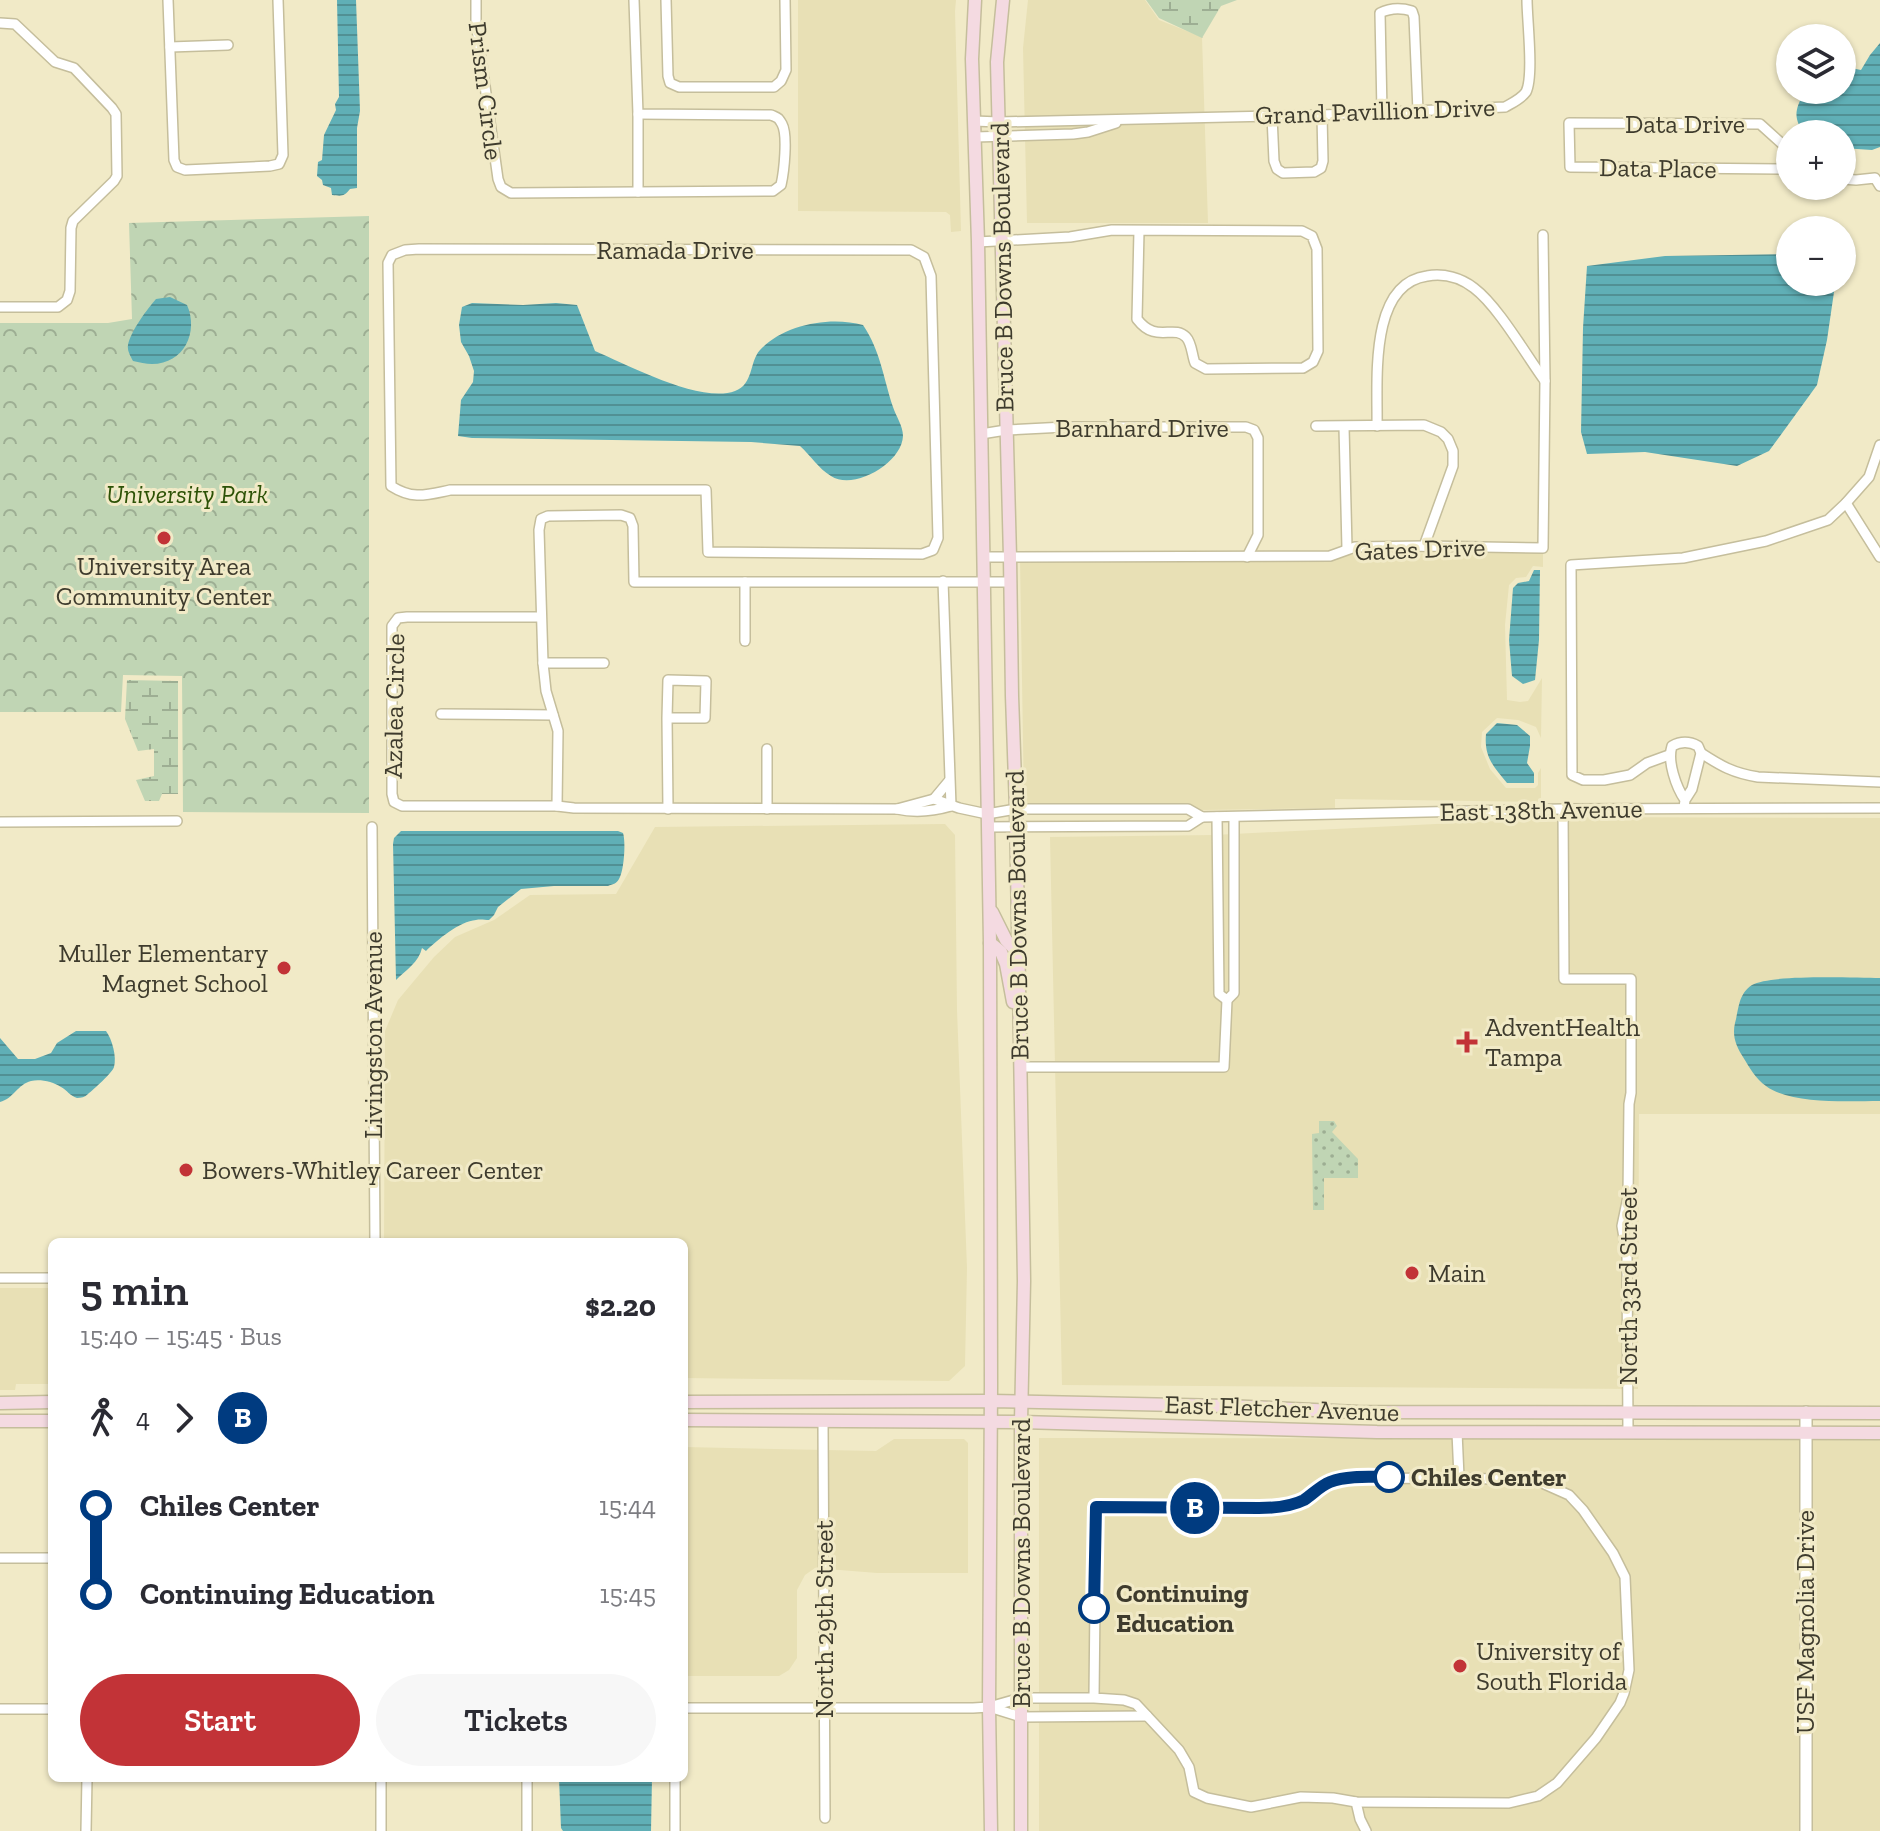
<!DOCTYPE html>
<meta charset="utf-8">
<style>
:root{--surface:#fff;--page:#f7f7f7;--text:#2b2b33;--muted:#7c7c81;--accent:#c23337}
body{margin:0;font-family:"Zilla Slab",serif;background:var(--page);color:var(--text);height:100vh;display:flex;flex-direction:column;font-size:30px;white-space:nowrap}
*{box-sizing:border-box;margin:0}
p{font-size:26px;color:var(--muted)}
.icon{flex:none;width:44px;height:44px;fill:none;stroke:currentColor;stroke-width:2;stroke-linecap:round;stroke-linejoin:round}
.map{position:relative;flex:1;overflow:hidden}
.side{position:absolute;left:48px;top:1238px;width:640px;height:544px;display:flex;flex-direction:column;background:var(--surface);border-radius:12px;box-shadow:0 2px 6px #0004}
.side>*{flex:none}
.badge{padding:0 16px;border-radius:26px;font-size:28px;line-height:52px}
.buttons{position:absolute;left:1776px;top:24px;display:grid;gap:16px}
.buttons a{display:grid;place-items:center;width:80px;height:80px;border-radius:50%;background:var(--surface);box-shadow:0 2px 6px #0004;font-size:40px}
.map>.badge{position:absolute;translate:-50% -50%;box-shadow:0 0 0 4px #fff}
.legs{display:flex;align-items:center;gap:12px;height:88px;padding:0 32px;font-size:26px}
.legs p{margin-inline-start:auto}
.overview{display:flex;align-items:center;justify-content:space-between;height:136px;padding:0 32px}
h1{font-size:44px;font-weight:600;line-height:60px}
.button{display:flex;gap:16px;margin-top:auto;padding:16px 32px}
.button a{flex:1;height:92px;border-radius:48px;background:var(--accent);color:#fff;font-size:32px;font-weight:600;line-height:92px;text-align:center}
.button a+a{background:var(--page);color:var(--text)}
ul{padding:0 32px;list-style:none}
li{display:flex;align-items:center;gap:28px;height:88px;font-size:30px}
li i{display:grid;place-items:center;width:12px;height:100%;margin:0 10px;background:currentColor}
li i::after{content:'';width:20px;height:20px;margin:-10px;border:6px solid;border-radius:50%;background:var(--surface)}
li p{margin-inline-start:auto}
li:first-child i{background:linear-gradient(#0000 50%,currentColor 0)}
li:last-child i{background:linear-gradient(currentColor 50%,#0000 0)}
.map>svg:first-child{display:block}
</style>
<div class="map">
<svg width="1880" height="1831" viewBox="0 0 1880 1831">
<defs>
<pattern id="wetland-marsh" width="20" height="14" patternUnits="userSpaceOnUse" patternTransform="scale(2)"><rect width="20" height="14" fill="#c0d5b4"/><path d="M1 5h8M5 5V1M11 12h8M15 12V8" fill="none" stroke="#9dae93"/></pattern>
<pattern id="park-crowns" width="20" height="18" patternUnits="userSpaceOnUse" patternTransform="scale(2)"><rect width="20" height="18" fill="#c0d5b4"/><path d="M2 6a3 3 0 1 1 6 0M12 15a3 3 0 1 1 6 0" fill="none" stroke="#9dae93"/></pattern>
<pattern id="garden-dots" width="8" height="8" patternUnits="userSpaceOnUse" patternTransform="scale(2)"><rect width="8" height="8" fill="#c0d5b4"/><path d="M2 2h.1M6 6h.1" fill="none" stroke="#9dae93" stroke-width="1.8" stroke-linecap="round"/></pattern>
<pattern id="water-rules" width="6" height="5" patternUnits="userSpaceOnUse" patternTransform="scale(2)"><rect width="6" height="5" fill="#60afb6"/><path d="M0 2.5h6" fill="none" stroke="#519094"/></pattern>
</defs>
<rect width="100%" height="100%" fill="#f1eac7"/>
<g fill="#e8e0b5">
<polygon points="798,0 956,0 955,11 961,231 951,232 950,215 946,212 798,211"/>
<polygon points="1028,0 1145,0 1159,20 1202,37 1208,223 1027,223 1023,48"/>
<polygon points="1543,551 1543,567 1533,566 1526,577 1516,578 1509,585 1505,625 1507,700 1520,702 1528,701 1542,678 1541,738 1536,727 1518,720 1497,718 1482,732 1481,747 1490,769 1506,788 1535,788 1538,785 1538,773 1541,768 1541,802 1335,799 1335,808 1200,810 1188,804 1024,803 1020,558 1263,557"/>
<polygon points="1576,817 1880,818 1880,1114 1639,1114 1638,1389 1062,1385 1050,837 1214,835"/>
<polygon points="945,824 955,835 957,1010 967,1268 965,1366 949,1381 684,1378 684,1242 384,1242 385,1031 398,1000 434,957 455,937 494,920 530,895 616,894 655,827"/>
<polygon points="0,1288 52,1288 52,1384 16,1384 15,1390 0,1390"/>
<polygon points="1039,1438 1880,1439 1880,1831 1039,1831"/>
<polygon points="894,1439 964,1439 968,1443 968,1573 877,1573 815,1568 805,1575 797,1590 797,1658 789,1670 779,1676 684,1676 684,1447 876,1451"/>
</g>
<g fill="url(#wetland-marsh)">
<polygon points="1146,0 1237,0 1221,6 1202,38 1159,18"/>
<polygon points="127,680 178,681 178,794 162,794 159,801 145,801 136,780 154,776 154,749 138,751 125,719"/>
</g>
<polygon fill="url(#park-crowns)" points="369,216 369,813 183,812 182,676 123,675 121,712 0,712 0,323 108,323 132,319 129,223"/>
<polygon fill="url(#garden-dots)" points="1319,1121 1334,1121 1337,1126 1332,1132 1358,1159 1358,1178 1324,1178 1324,1210 1313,1210 1312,1134 1319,1133"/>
<g fill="url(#water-rules)">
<path d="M 337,0 L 356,0 L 360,111 L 357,128 L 357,188 L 350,189 C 344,197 341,196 332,195 L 331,188 L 323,185 L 322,180 L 317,176 L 318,162 L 322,160 L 324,135 L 336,110 L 335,104 L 339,97 Z"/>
<path d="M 1880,43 L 1880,147 L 1872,150 L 1842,148 L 1842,134 L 1804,134 C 1792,115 1796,109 1805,90 L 1842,90 L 1842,69 L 1846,67 L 1861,70 L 1870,55 Z"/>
<polygon points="1790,254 1790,282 1833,282 1834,292 1827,340 1817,385 1769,451 1737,466 1645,452 1587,454 1581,432 1583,328 1587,266 1665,256"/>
<path d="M 170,297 L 187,305 C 199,332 184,364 152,364 C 146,364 139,362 133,361 C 132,359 128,352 128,349 C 126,337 148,308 156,299 Z"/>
<path d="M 472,303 L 523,305 L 556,303 L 577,305 L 595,351 C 628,365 701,404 735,391 C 754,384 749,362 760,350 C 784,324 831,316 863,325 C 881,352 883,377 893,407 C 896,416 903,426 903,436 C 902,463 854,491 831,476 C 819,469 810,455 800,446 L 751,442 L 472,438 L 458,436 L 461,400 L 473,382 L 474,371 L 469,356 L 461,342 L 459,325 L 462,307 Z"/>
<polygon points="1534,570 1540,570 1539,640 1535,680 1523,684 1512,676 1509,640 1513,588 1518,583 1529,581"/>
<path d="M 1497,723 L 1517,725 L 1530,736 L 1530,746 L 1527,763 L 1534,773 L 1534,783 L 1507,783 C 1493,766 1484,757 1486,734 Z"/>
<path d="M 401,831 L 618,831 L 623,833 C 626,842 624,871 619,879 C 616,884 613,884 608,886 L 554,886 L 521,889 L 498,907 L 494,915 L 489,920 C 485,920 480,919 476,920 C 460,921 437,940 426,951 L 422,948 C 419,962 406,970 396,980 L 393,844 L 394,838 Z"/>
<path d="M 1880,978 L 1880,1101 C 1849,1101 1791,1105 1766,1086 C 1756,1079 1749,1067 1743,1057 C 1736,1046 1732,1036 1735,1023 C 1739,1009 1738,994 1752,985 C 1771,974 1854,978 1880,978 Z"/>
<path d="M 76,1031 L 106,1031 C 112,1039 117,1057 114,1067 C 113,1072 93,1090 88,1094 C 85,1097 81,1098 77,1098 C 70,1096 67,1090 61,1087 C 53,1082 41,1079 31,1081 C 18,1084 13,1099 0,1102 L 0,1038 L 18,1059 L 35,1059 L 51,1053 L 57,1043 Z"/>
<polygon points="559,1778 652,1778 651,1831 563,1831 561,1828"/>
</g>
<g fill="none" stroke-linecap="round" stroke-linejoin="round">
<defs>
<g id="minor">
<polyline points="168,0 174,160 177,167 185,170 270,166 279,164 283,155 278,0"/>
<path d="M 476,0 L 476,22 L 498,179 L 501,187 L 511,193 L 773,191 L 781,185 C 784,172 788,135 782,124 C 778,117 778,118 771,115 L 638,114 L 634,0"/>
<polyline points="666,0 668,76 670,83 679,87 774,87 781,81 786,70 785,0"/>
<polyline points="0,23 15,24 55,62 74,68 112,108 116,114 117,176 114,181 73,221 71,228 70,291 67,300 58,307 0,307"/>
<polyline points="170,47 228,45"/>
<path d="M 1382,112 L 1380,13 C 1390,8 1402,8 1412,11 L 1414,17 L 1418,111"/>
<polyline points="638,114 638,192"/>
<polyline points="1272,116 1274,161 1277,169 1283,173 1314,172 1321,168 1323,161 1322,115"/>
<path d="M 974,121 L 999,122 L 1322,115 L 1505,107 C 1512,103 1521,99 1526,92 C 1534,76 1527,20 1527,0"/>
<polyline points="975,137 1073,134 1088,132 1116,123"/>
<polyline points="1790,151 1760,124 1569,123 1570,167 1790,169"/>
<polyline points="1842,179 1856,180 1875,178 1880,186"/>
<path d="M 978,242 L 1070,237 L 1112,230 L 1302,231 L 1312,236 L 1317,249 L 1318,351 L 1313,362 L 1303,368 L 1206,369 L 1195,363 C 1192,356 1192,343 1186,337 C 1173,324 1156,344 1137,319 L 1139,231"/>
<path d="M 419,249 L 911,250 L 924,257 L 931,276 L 938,538 L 933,550 L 922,554 L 708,552 L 706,490 L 450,490 C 426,495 413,500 391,486 L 388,263 L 392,255 L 405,250 Z"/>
<polyline points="1316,426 1424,425 1441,432 1448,439 1453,451 1453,466 1424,546"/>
<path d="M 1377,426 C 1378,383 1368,284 1427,276 C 1444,273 1461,278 1474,288 C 1498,306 1526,355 1545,381"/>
<polyline points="1344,427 1347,548"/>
<polyline points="981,434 1006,430 1065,427 1246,427 1254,430 1258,438 1258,535 1247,557"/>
<polyline points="1846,503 1880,557"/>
<polyline points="984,557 1330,556 1355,547 1424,546 1543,548 1545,381 1543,235"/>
<polyline points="943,581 951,806"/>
<polyline points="745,582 745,641"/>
<path d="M 540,617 L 407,617 L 398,618 L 392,626 L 392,794 L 394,802 L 402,806 L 557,806 L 574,808 L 897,809 C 915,813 934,811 951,806"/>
<polyline points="543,663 604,663"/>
<polyline points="441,714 553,715"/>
<polyline points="667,718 668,680 706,681 705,718 667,718 668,809"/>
<polyline points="767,749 767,809"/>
<path d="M 1701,753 C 1721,766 1733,773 1758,777 L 1880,782"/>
<polyline points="1669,755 1647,763 1630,775 1604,780 1583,780 1572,775 1571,565 1683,558 1766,541 1828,520 1846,503 1869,477 1880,445"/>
<polyline points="934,799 949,781"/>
<polyline points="557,806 558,731 546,691 543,663 539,530 541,519 548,516 621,515 630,518 633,526 634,582 1011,582"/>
<path d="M 1684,808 L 1685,800 L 1692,789 L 1701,753 L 1698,746 C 1689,741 1681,741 1672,746 C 1667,761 1676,787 1685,800"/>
<polyline points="897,809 934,799 959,808 987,814 1016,809 1188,809 1202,817 1563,809 1880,808"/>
<polyline points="1563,809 1564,979 1631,979 1631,1093 1629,1104 1628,1197 1622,1226 1627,1255 1628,1432"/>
<polyline points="1217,817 1219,994 1227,1000 1234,993 1234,817"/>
<polyline points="0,822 177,821"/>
<polyline points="372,827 375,1242"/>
<polyline points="988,827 1188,826 1202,817"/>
<polyline points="1020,1067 1224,1067 1227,1000"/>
<polyline points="0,1278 52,1278"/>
<polyline points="823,1421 825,1818"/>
<polyline points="1457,1432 1459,1477"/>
<polyline points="0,1558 52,1558"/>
<polyline points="989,1707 1021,1717 1147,1716"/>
<polyline points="684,1708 973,1708 989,1707 1021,1698 1094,1698 1124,1700 1136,1704 1179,1750 1189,1767 1194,1792 1207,1798 1251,1807 1301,1797 1333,1798 1356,1802 1509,1803 1538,1796 1557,1783 1596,1738 1620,1703 1624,1693 1629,1670 1625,1577 1613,1553 1583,1510 1569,1495 1533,1479 1353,1478 1333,1480 1317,1489 1303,1500 1284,1507 1259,1508 1096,1507 1094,1698"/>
<polyline points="0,1709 52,1709"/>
<polyline points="381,1778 381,1831"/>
<polyline points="1356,1802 1360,1819 1366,1831"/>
<polyline points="86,1831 87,1778"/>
<polyline points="527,1831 527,1778"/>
<polyline points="675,1831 675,1778"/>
</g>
<polyline id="tertiary" points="1806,1831 1806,1412"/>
<g id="secondary">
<polyline points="975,0 972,59 978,242 990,943 991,1387 989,1707 991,1831"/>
<polyline points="1003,0 997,62 1010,557 1012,696 1016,809 1024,1281 1021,1422 1021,1831"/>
<polyline points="992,912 1006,940 1019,954"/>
<polyline points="990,943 1001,952 1006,964 1013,1002"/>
<polyline points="684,1402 991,1401 1226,1406 1358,1412 1880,1413"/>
<polyline points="0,1403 52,1402"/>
<polyline points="684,1420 1021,1422 1377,1432 1880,1433"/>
<polyline points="0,1421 52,1421"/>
</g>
</defs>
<use href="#minor" stroke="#c5be9c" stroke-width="12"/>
<use href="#tertiary" stroke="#c5be9c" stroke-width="14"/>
<use href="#secondary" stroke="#c5be9c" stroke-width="15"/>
<use href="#minor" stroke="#fff" stroke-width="9"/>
<use href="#tertiary" stroke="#fff" stroke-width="11"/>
<use href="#secondary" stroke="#f4dae1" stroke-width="12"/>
</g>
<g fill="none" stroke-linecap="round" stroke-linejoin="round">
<defs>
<path id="line-1" d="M 1094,1608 L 1096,1507 L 1259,1508 C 1274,1508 1290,1507 1304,1500 C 1313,1494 1320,1486 1330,1482 C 1348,1475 1371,1477 1389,1477"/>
</defs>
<use href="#line-1" stroke="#fff" stroke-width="18"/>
<use href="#line-1" stroke="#003b80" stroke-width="12"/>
</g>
<g fill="#c23337" stroke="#f1eac7" stroke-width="3">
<circle cx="164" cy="538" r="8"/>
<circle cx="284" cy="968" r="8"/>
<path d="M1463 1030h8v8h8v8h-8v8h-8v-8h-8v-8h8z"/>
<circle cx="186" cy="1170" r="8"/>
<circle cx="1412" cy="1273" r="8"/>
<circle cx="1460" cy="1666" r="8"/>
</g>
<g fill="#fff" stroke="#003b80" stroke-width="4">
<circle cx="1389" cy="1477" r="14"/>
<circle cx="1094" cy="1608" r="14"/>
</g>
<g text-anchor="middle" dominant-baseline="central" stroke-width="6" stroke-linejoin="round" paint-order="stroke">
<g font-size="26" fill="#3e3b2d" stroke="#f1eac7">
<text transform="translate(486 91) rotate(83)">Prism Circle</text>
<text transform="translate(1375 111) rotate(-2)">Grand Pavillion Drive</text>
<text x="1685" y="124">Data Drive</text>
<text transform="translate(1658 168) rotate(1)">Data Place</text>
<text x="675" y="250">Ramada Drive</text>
<text transform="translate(1002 267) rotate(-91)">Bruce B Downs Boulevard</text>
<text x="1142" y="428">Barnhard Drive</text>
<text transform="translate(1420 549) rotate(-2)">Gates Drive</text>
<text transform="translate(394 706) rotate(-89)">Azalea Circle</text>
<text transform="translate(1541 810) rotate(-1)">East 138th Avenue</text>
<text transform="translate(1017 915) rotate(-91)">Bruce B Downs Boulevard</text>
<text transform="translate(373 1035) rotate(-90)">Livingston Avenue</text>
<text transform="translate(1628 1286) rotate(-90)">North 33rd Street</text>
<text transform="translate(1282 1408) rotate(2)">East Fletcher Avenue</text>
<text transform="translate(1021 1563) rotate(-90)">Bruce B Downs Boulevard</text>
<text transform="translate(824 1619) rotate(-90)">North 29th Street</text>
<text transform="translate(1805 1622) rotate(-90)">USF Magnolia Drive</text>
</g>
<g font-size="26" font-style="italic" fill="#2c5206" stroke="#f1eac7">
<text x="187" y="494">University Park</text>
</g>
<g font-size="26" fill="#3e3b2d" stroke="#f1eac7" text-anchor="start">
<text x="164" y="566" text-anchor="middle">University Area<tspan x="164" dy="30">Community Center</tspan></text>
<text x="268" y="953" text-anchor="end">Muller Elementary<tspan x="268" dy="30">Magnet School</tspan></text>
<text x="1485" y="1027">AdventHealth<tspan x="1485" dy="30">Tampa</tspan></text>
<text x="202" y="1170">Bowers-Whitley Career Center</text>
<text x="1428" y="1273">Main</text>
<text x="1476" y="1651">University of<tspan x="1476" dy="30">South Florida</tspan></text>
</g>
<g font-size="26" font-weight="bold" fill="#3e3b2d" stroke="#f1eac7" text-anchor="start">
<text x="1411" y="1477">Chiles Center</text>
<text x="1116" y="1593">Continuing<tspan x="1116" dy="30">Education</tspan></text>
</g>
</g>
</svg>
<div class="buttons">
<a><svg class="icon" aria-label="layers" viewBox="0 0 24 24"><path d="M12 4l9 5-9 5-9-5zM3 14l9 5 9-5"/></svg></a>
<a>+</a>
<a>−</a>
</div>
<b class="badge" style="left:1195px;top:1508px;background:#003b80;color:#fff">B</b>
<section class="side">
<div class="overview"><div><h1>5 min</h1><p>15:40 – 15:45 · Bus</p></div><b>$2.20</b></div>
<div class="legs"><svg class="icon" aria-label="walk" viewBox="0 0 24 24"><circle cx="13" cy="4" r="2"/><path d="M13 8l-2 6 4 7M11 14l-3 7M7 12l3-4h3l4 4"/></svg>4<svg class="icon" aria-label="forward" viewBox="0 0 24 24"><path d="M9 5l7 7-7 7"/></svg><b class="badge" style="background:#003b80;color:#fff">B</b></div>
<ul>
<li><i style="color:#003b80"></i><b>Chiles Center</b><p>15:44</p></li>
<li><i style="color:#003b80"></i><b>Continuing Education</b><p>15:45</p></li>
</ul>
<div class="button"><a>Start</a><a>Tickets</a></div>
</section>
</div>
